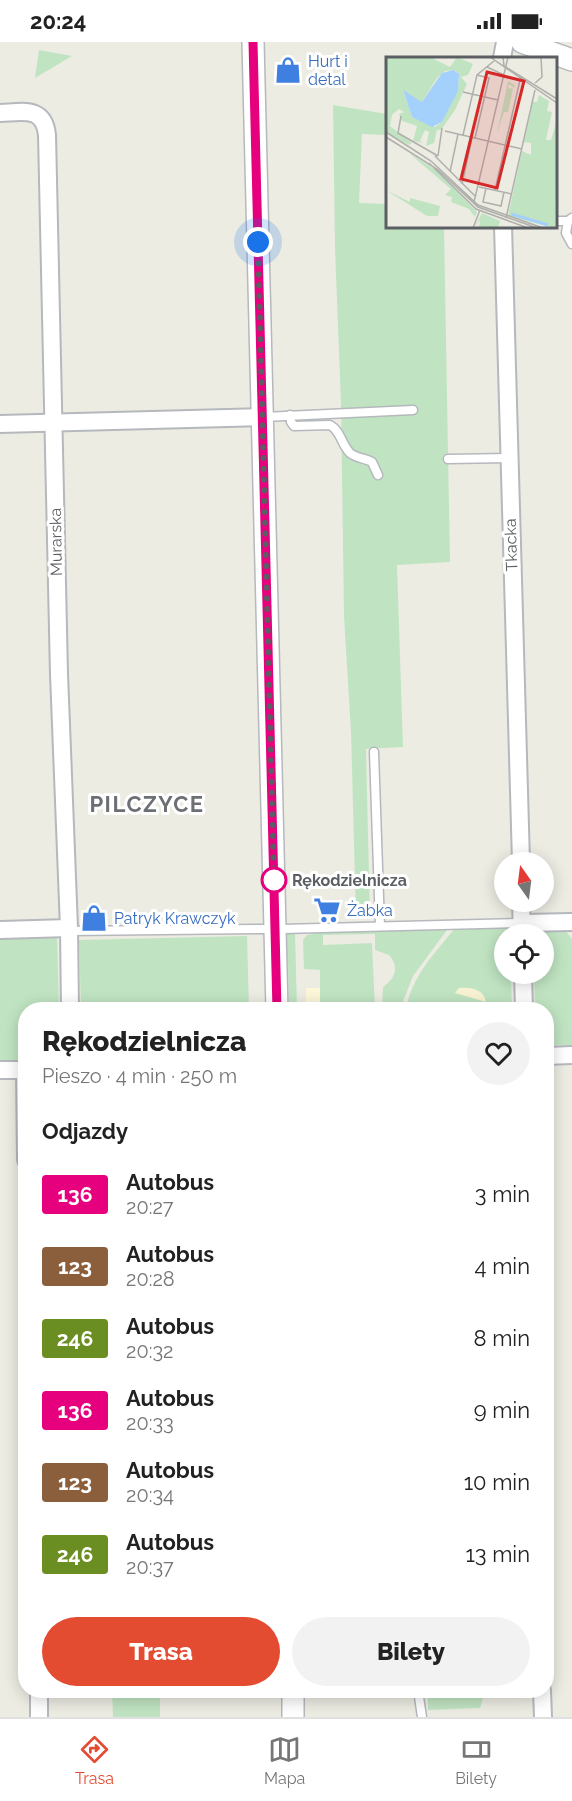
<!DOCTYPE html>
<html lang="pl">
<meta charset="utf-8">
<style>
:root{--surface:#fff;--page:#f2f2f2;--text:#222;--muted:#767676;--line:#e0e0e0;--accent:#e44c32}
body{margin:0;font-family:Raleway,sans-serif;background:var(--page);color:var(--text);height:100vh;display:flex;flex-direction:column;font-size:22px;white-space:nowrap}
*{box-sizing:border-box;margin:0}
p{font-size:20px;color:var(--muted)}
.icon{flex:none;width:33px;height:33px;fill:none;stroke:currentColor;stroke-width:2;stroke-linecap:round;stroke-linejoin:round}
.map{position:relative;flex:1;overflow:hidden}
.sheet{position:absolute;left:18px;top:960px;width:536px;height:696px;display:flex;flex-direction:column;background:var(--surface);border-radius:24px;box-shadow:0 3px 15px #0003}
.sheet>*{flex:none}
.badge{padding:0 12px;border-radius:4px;font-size:21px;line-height:39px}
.needle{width:39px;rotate:346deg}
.tools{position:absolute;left:494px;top:810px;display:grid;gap:12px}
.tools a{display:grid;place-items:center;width:60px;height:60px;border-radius:50%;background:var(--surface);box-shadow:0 3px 15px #0003;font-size:30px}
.you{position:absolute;width:30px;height:30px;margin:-15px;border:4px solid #fff;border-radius:50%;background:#1a73e8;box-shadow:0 0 0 9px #1a73e833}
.map>.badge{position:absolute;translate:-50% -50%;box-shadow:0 0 0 3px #fff}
h2{padding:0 24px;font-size:22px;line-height:54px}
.round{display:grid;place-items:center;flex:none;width:63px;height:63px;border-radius:32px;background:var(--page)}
.summary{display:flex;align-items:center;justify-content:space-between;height:102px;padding:0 24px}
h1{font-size:28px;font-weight:800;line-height:45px}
.action{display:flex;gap:12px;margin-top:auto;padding:12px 24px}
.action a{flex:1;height:69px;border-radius:36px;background:var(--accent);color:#fff;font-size:24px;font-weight:800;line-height:69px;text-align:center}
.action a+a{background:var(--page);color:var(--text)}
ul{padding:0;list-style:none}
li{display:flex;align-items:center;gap:18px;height:72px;padding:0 24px}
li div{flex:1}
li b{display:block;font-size:22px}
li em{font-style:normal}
li .badge{min-width:66px;font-weight:700;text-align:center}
.status{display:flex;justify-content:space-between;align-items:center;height:42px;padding:0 30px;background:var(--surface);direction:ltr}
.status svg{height:16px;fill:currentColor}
.tabs{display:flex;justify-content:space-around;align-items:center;height:84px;border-top:2px solid var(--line);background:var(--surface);font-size:16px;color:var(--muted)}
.tabs a{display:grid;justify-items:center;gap:3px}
.tabs .current{color:var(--accent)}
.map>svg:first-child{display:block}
</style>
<div class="status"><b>20:24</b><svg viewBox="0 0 49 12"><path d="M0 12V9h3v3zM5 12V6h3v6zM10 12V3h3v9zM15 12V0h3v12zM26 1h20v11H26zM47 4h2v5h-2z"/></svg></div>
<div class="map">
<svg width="572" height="1675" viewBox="0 0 572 1675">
<rect width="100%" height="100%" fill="#edece3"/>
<polygon fill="#fdf7d9" points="306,946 320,946 320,964 306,965"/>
<g fill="#c0e4c2">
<polygon points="39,8 72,14 35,36"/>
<polygon points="333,63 387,72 387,93 362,92 359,161 387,162 388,184 444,185 450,520 397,523 403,705 366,707 370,876 356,875 351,690 344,574 341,361 335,207"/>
<path d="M 485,885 L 510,887 L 510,892 L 504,892 L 504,932 L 511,932 L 512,967 L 406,968 C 411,935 435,911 455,886 Z"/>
<polygon points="533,887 564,887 572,897 572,1003 546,1003 546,968 535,967 534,932 543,932 543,892 533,892"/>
<path d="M 447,888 L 413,934 L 400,967 L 382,966 L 383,945 C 395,937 400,925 389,913 L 375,908 L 375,892 L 323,893 L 323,903 L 372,901 L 375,967 L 320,967 L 320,928 L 304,927 L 303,898 L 307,893 L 321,890 Z"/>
<polygon points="295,890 297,967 289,967 288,920 283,918 282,893"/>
<polygon points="57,891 59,967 26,968 25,1018 0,1019 0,893"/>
<polygon points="247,894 249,967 81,967 79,898"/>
<polygon points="112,1649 160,1649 160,1675 113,1675"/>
<polygon points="428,1649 428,1648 485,1649 480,1666 428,1668"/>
</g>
<path fill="#f9f2d2" d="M 459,946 C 470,945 484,947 486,960 L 455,951 Z"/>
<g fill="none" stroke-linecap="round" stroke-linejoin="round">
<defs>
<g id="service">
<polyline points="556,179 568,179 572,176"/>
<polyline points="568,179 566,191 572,202"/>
<path d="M 290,373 L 291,380 L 294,384 L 330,383 C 341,389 341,402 350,411 C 356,416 365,416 372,420 L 378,433"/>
<polyline points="264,375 413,368"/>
<polyline points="448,417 509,416"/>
<polyline points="374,710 380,884"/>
<polyline points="282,887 522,881"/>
<polyline points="69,889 266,887"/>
<polyline points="418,1648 422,1675"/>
</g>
<g id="minor">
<polyline points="502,16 505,0"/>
<path d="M 0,71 C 23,70 44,64 47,93 L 59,632 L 69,886 L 70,968"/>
<polyline points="503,184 521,820"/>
<polyline points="0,382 262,375"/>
<polyline points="521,860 522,892"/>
<polyline points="522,881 572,880"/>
<polyline points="0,888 69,886"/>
<polyline points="523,932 524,968"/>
<polyline points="546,1014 572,1013"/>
<polyline points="0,1028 26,1028"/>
<polyline points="25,1028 26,1118"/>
<polyline points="39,1648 39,1675"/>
<polyline points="542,1648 543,1675"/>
</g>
<g id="tertiary">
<polyline points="253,0 277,968"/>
<polyline points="522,0 572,18"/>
<polyline points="293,1648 293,1675"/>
</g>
</defs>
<use href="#service" stroke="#b5b8bd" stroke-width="11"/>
<use href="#minor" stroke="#b5b8bd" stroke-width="20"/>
<use href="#tertiary" stroke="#b5b8bd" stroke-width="24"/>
<use href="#service" stroke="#fff" stroke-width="8"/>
<use href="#minor" stroke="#fff" stroke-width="16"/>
<use href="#tertiary" stroke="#fff" stroke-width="21"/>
</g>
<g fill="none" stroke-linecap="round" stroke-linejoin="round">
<defs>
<polyline id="line" points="253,0 277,968"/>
</defs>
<use href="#line" stroke="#fff" stroke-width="14"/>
<use href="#line" stroke="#e6007e" stroke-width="9"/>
<polyline stroke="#5b5e63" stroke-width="6" stroke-dasharray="0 10.8" points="258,200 274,838"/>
</g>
<defs>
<symbol id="shop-bare" viewBox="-9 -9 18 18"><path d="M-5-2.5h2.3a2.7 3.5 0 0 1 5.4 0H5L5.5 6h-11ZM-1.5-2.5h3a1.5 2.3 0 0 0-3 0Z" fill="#3f7fe0" stroke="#fff" stroke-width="2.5" paint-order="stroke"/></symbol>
<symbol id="supermarket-bare" viewBox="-9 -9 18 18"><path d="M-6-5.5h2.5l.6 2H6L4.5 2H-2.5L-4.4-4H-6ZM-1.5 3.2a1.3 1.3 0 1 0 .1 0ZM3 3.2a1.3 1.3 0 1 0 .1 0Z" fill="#3f7fe0" stroke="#fff" stroke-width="2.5" paint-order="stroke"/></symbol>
</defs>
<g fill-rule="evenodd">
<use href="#shop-bare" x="269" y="9" width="38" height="38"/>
<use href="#supermarket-bare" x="308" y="849" width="38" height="38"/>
<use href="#shop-bare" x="75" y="857" width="38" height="38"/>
</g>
<circle fill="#fff" stroke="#e6007e" stroke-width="3" cx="274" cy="838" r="12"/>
<g text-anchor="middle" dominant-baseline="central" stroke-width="6" stroke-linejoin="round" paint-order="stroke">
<g font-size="16" fill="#366cbe" stroke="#fff" text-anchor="start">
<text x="308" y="19">Hurt i<tspan x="308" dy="18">detal</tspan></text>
<text x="347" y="868">Żabka</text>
<text x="114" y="876">Patryk Krawczyk</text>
</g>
<g font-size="16" fill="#5b5e63" stroke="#fff">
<text transform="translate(56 500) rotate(-91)">Murarska</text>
<text transform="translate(511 503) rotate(-92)">Tkacka</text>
</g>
<g font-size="16" font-weight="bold" fill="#5b5e63" stroke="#fff" text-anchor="start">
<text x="292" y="838">Rękodzielnicza</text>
</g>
<g font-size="22" font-weight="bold" letter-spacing="1.5" fill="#6c7075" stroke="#fff">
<text x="147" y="762">PILCZYCE</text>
</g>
</g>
<g transform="translate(386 15)">
<rect width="171" height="171" fill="#edece3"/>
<path d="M 0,0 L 44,0 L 64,10 L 71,0 L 87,7 L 82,18 L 75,20 L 81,27 L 69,53 L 55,73 L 51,73 L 48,86 L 40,89 L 43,75 L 39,73 L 34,84 L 38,86 L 27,84 L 31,69 L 16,64 L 13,57 L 18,55 L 13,52 L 6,58 L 4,69 L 26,86 L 23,88 L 0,75 ZM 67,13 L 73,17 L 72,33 L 56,65 L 49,70 L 26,60 L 17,34 L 36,45 L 51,21 L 59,14 ZM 122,24 L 129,28 L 128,31 L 123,27 L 122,31 L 127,32 L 122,55 L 118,55 L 111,77 ZM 153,38 L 163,44 L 161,54 L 166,55 L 160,83 L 165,83 L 171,63 L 169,171 L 122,159 L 136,94 L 145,98 L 145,86 L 138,85 L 147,45 L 151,45 ZM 23,96 L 50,113 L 91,155 L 89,160 L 83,152 L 65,145 L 66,140 L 59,138 L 65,132 ZM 0,133 L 24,145 L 24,141 L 54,149 L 52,159 L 41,159 ZM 96,156 L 114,164 L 112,171 L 93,171 L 94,163 L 88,171 Z" fill="#c0e4c2" fill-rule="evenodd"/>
<path d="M 67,13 L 73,17 L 72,34 L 56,65 L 46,70 L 26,60 L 17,33 L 36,45 L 56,16 Z" fill="#a4d0fc"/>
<path fill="none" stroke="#a4d0fc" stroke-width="3" d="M 125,157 L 162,168"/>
<path fill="none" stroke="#afafac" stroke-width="1.5" d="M 104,0 L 171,46M 117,0 L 118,9 L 171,42M 101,10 L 118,18M 149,26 L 156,20 L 155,0M 77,35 L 112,43M 15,59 L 12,76 L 52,99M 59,74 L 136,92M 0,75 L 45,104 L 92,148 L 157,171M 77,78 L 91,18 L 108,4M 0,80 L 51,112 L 92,150 L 151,171M 89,81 L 103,21 L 91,18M 49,99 L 90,140M 52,99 L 56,71M 43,106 L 90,152 L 142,171M 64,115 L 72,77M 76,127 L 86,81M 93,130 L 126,137M 100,131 L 97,145 L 115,149 L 118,135M 109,133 L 134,23M 88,145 L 122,0M 120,161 L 149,33M 87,171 L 94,153"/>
<path fill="#d62828" fill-opacity="0.15" stroke="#d62828" stroke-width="3" d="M 101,15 L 138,24 L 111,131 L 75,122 Z"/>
<rect width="171" height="171" fill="none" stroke="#5b5e63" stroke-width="3"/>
</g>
</svg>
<div class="tools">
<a><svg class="needle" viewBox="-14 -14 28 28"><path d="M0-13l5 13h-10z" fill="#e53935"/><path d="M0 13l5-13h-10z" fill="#767676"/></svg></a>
<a><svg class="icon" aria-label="locate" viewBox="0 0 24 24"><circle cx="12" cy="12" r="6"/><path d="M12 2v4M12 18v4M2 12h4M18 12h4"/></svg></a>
</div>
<div class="you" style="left:258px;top:200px"></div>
<section class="sheet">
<div class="summary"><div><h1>Rękodzielnicza</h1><p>Pieszo · 4 min · 250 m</p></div><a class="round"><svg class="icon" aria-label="heart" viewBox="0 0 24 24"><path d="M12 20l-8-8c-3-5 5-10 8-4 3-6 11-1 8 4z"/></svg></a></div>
<h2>Odjazdy</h2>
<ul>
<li><span class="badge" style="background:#e6007e;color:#fff">136</span><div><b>Autobus</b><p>20:27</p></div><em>3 min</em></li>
<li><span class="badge" style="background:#8b5e3c;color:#fff">123</span><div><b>Autobus</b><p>20:28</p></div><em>4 min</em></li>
<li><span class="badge" style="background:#6b8e23;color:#fff">246</span><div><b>Autobus</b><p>20:32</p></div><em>8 min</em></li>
<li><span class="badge" style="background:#e6007e;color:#fff">136</span><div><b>Autobus</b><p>20:33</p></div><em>9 min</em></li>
<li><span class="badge" style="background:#8b5e3c;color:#fff">123</span><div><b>Autobus</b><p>20:34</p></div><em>10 min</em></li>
<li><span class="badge" style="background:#6b8e23;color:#fff">246</span><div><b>Autobus</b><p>20:37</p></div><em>13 min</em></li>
</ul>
<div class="action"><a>Trasa</a><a>Bilety</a></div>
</section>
</div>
<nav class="tabs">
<a class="current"><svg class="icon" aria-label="directions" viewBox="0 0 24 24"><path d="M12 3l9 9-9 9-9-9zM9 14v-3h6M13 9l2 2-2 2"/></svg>Trasa</a>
<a><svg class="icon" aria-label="map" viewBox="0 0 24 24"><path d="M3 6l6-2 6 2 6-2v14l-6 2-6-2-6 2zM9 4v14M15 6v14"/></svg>Mapa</a>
<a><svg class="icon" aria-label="tickets" viewBox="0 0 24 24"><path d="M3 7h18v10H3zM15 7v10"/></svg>Bilety</a>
</nav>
